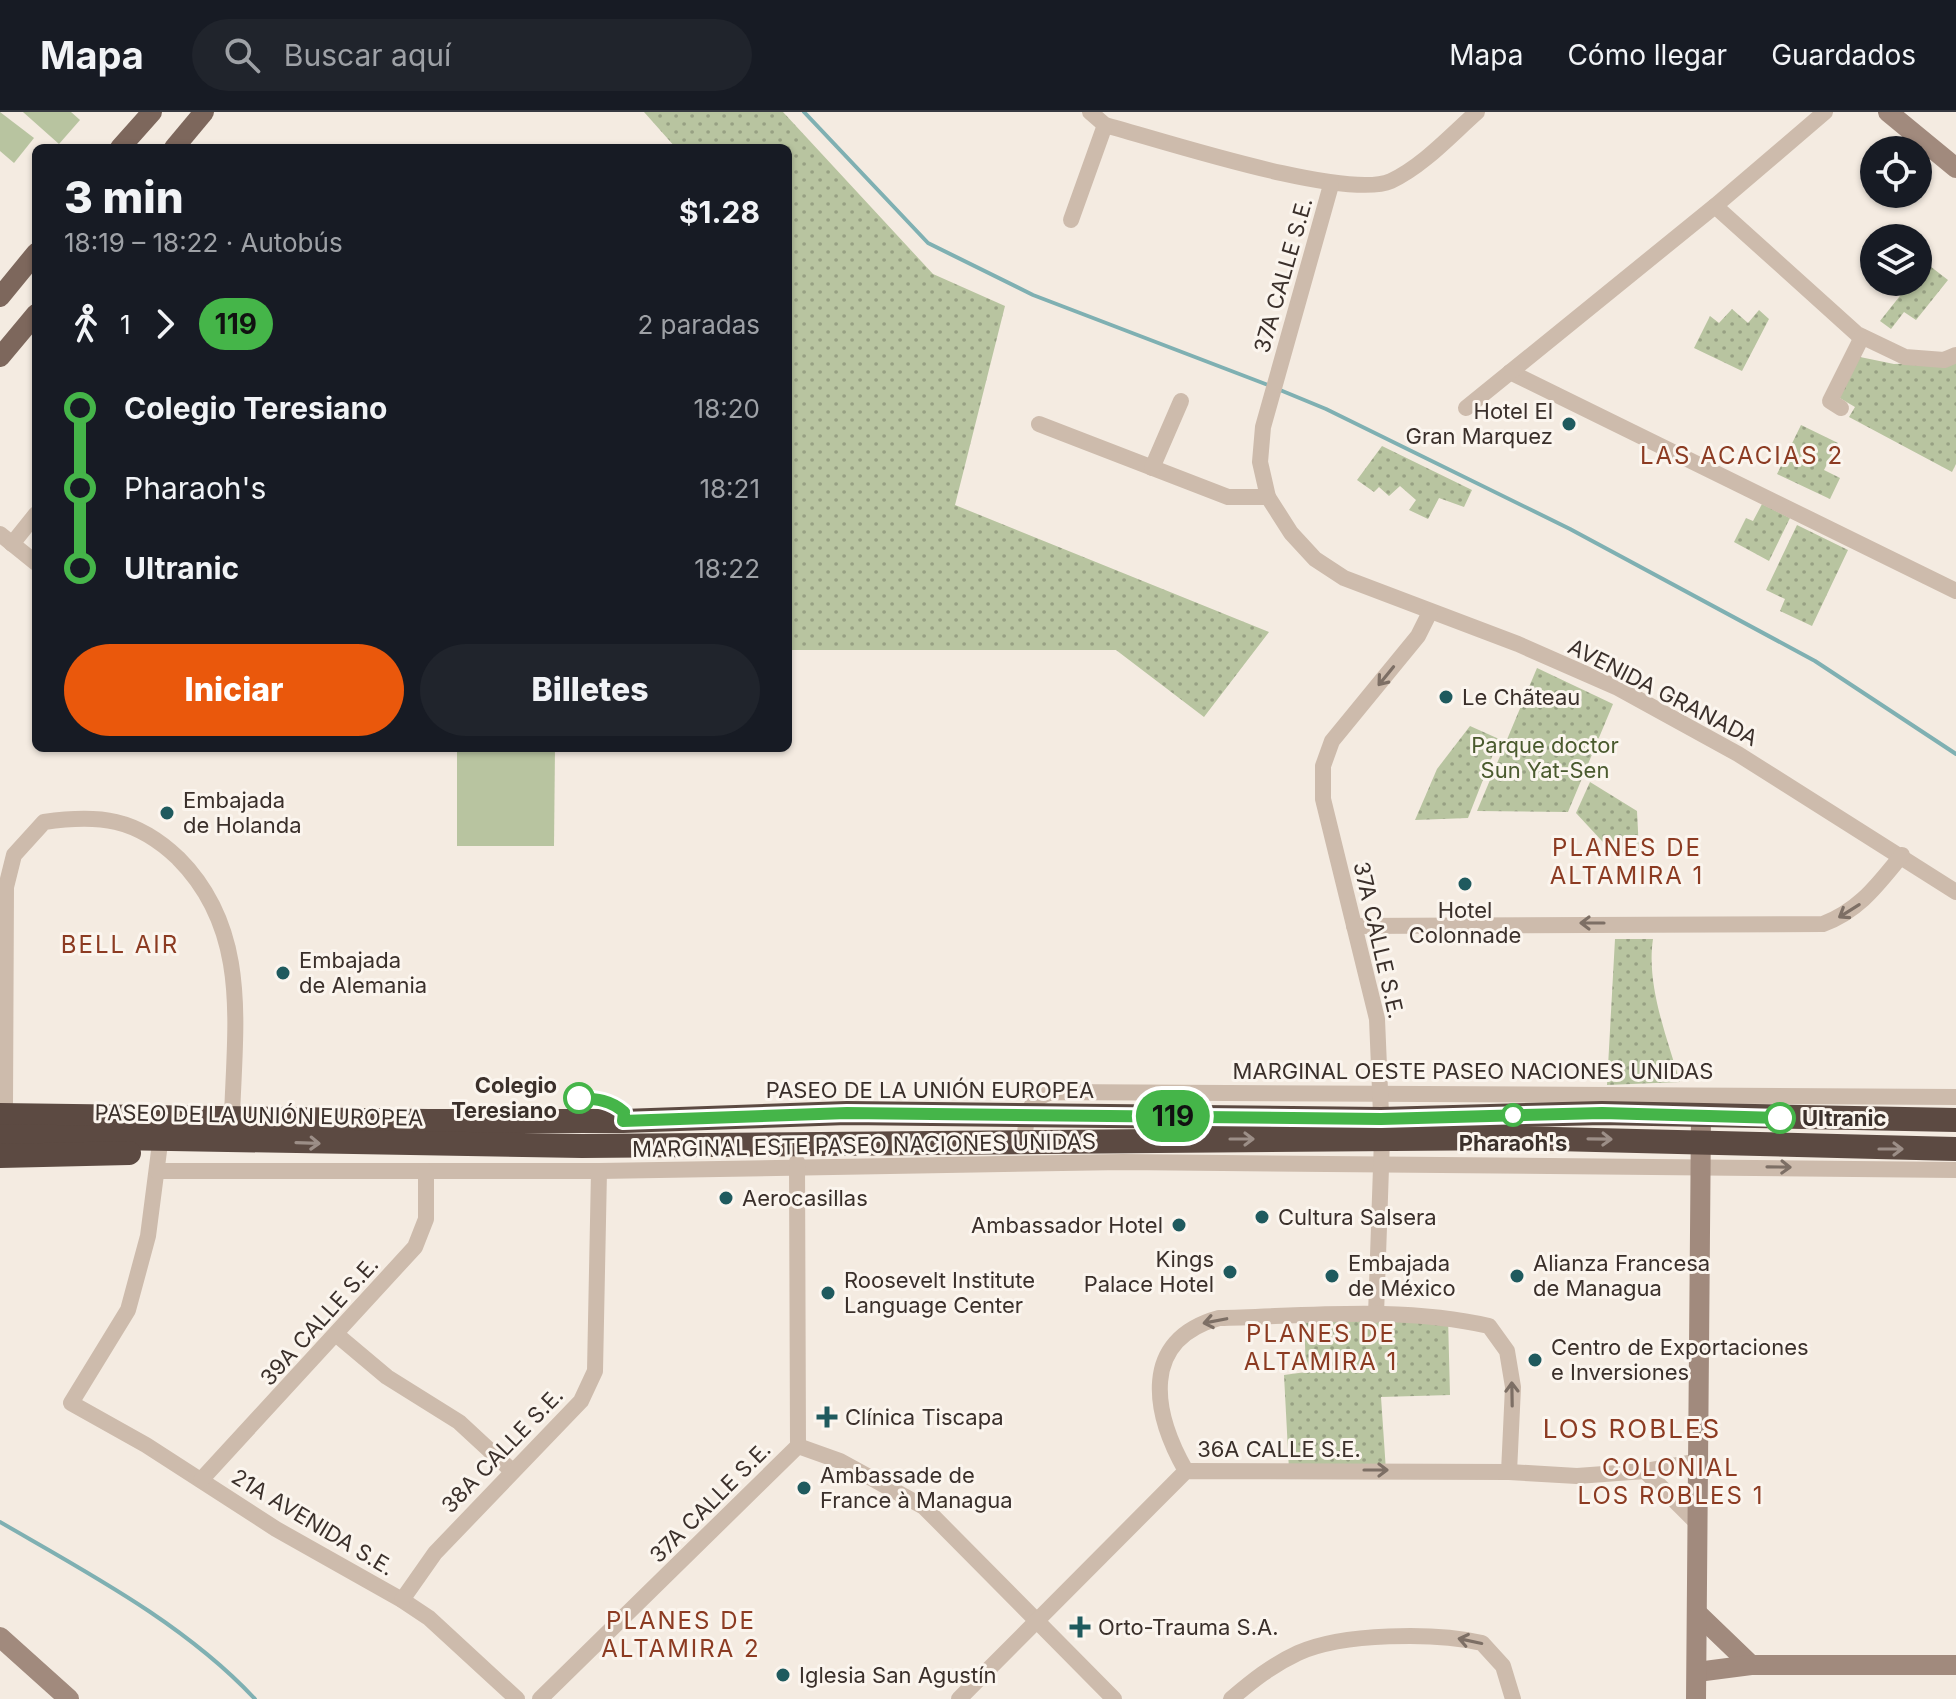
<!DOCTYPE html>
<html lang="es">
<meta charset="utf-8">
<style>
:root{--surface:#171b24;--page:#20242c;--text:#f1f3f6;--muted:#9ea1a6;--line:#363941;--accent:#ea580c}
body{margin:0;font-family:Inter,sans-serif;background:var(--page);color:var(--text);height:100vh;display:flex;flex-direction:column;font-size:30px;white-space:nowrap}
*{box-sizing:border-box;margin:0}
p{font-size:26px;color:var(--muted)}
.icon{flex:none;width:44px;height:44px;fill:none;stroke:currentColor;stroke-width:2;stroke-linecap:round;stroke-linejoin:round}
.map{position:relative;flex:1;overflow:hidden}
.details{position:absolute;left:32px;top:32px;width:760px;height:608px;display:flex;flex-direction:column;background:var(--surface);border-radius:12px;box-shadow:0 2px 6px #0004}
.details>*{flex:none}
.badge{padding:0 16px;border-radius:26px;font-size:28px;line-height:52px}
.controls{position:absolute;left:1860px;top:24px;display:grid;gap:16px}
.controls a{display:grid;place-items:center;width:72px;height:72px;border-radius:50%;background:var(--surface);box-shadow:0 2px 6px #0004;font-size:40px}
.map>.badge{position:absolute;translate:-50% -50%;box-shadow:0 0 0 4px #fff}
.legs{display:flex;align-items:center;gap:12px;height:88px;padding:0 32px;font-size:26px}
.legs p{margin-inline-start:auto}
.head{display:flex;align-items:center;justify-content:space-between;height:136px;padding:0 32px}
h1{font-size:44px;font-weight:800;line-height:60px}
.cta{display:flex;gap:16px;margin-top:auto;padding:16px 32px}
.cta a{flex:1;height:92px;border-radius:48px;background:var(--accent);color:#fff;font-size:32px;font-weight:800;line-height:92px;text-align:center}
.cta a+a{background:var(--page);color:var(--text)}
ul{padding:0 32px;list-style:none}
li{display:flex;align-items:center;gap:28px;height:80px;font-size:30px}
li i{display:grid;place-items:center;width:12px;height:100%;margin:0 10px;background:currentColor}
li i::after{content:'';width:20px;height:20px;margin:-10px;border:6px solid;border-radius:50%;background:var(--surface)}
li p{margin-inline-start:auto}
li:first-child i{background:linear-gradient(#0000 50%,currentColor 0)}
li:last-child i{background:linear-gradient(currentColor 50%,#0000 0)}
header{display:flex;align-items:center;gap:48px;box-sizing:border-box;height:112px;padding:0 40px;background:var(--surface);border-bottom:2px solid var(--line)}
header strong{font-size:38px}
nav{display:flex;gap:44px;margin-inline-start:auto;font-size:28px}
.search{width:560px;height:72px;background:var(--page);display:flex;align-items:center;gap:20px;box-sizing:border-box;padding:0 28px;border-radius:44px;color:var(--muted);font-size:30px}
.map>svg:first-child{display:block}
</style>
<header>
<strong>Mapa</strong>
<div class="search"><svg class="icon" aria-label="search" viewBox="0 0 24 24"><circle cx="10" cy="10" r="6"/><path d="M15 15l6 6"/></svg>Buscar aquí</div>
<nav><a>Mapa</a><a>Cómo llegar</a><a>Guardados</a></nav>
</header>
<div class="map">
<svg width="1956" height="1587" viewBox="0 0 1956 1587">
<defs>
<pattern id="grass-dots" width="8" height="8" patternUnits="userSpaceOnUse" patternTransform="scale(2)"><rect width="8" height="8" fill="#b8c4a0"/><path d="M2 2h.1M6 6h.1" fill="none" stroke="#97a083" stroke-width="1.8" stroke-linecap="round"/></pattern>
</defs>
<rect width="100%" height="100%" fill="#f4ebe1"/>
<g fill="url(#grass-dots)">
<polygon points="644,0 783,0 933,162 1005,194 955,393 1269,520 1204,605 1116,538 788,538 788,36 676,36"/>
<polygon points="1926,151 1948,168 1916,208 1904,200 1891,217 1880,209 1911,170 1918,170 1918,161"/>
<polygon points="1732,197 1748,211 1759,198 1769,207 1742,259 1694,236 1710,204 1719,211"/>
<polygon points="1860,245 1894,252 1956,250 1956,352 1952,360 1849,305 1855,295 1838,285"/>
<polygon points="1801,313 1838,331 1824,358 1840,366 1830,387 1777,362"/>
<polygon points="1382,334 1472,378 1464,395 1439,386 1428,407 1409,398 1416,388 1400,374 1389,384 1379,375 1374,380 1357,368"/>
<polygon points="1762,392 1790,406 1769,449 1734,430 1746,406 1753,409"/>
<polygon points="1797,413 1848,438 1812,514 1780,499 1785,487 1766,478"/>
<polygon points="1537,556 1613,592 1568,700 1477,699"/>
<polygon points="1470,614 1499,627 1468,706 1415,708 1437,657"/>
<polygon points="1590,670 1637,699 1639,739 1614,742 1576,701"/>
<path d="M 1615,827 L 1653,827 C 1646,873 1667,926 1680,970 L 1607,973 Z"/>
<polygon points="1304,1204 1448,1205 1450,1283 1381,1285 1386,1359 1289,1358 1284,1263 1306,1260"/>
</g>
<g fill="#b8c4a0">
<polygon points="0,0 34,26 14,51 0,39"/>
<polygon points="23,0 71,0 80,8 59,32"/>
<polygon points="457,636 555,636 554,734 457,734"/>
</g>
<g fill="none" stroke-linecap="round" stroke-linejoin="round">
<g stroke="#7fb0b2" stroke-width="4">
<polyline points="804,0 928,131 1033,183 1268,273"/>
<polyline points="1280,278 1326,297 1570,417 1815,549 1956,642"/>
<path d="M 0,1410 C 88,1461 185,1512 255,1587"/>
</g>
<g stroke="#cdbbac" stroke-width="16">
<path d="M 1090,0 L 1105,13 C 1161,28 1346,89 1391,69 C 1423,54 1451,23 1477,0"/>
<polyline points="1331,73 1263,315 1260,350 1268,385 1291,421 1315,447 1344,466 1518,532 1618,576 1738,642 1956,780"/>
<polyline points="1715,94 1857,222 1905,245 1944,248 1956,243"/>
<polyline points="1071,108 1105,13"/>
<polyline points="1510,260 1956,479"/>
<polyline points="1466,296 1715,94 1825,0"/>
<polyline points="1841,296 1830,289 1862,225"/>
<polyline points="1039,312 1228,385 1268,385"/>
<polyline points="1152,356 1181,289"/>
<polyline points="0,422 36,451"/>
<polyline points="12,432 36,402"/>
<path d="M 1354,814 L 1823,812 C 1860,798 1878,772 1902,743"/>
<path d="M 5,994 L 6,775 L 14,743 L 44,710 C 99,702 136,706 178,746 C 250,818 235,911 232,1005"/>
<path d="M 1024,1029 C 1027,1005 1026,987 1052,980 L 1956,985"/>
<polyline points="159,1039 148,1124 128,1198 71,1291 146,1333 276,1417 402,1488 429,1506 517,1587"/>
<polyline points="157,1059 599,1059 1123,1050 1956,1058"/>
<polyline points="1376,1203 1382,1026 1377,907 1323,687 1323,654 1332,629 1418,524 1430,500"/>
<polyline points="337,1223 387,1265 459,1310 511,1358"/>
<polyline points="798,1334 840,1349 924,1395 1114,1587"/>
<path d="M 1186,1359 C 1153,1301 1139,1228 1219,1206 C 1308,1204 1402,1194 1489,1214 L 1507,1239 L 1513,1275 L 1509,1360"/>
<polyline points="1645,1359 1697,1411"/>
<polyline points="201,1368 415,1135 426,1107 426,1059"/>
<polyline points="402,1488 435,1441 581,1289 595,1259 599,1059"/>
<polyline points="540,1587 798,1334 797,1050"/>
<polyline points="959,1587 1186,1359 1509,1360 1577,1364 1645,1359 1698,1349"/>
<path d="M 1231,1587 C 1252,1569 1272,1553 1298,1541 C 1342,1521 1435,1520 1482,1531 L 1503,1554 L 1513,1587"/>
</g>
<g stroke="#a18a7d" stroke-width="20">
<polyline points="1888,0 1956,56"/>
<polyline points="1699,1503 1751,1553"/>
<polyline points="0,1525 69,1587"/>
<polyline points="1697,1560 1751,1553 1956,1553"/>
<polyline points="1696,1587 1701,1004"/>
</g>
<g stroke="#7d675c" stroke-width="20">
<polyline points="120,36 152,0"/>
<polyline points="174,36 204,0"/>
<polyline points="0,185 36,141"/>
<polyline points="0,245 36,202"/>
</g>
<g stroke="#5c4a42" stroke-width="24">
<polyline points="0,1003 428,1009 623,1009 847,1001 1381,1007 1602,1001 1956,1008"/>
<polyline points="0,1024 582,1034 1517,1026 1956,1037"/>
<polyline points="0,1044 129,1041"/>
</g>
</g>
<defs><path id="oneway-shaft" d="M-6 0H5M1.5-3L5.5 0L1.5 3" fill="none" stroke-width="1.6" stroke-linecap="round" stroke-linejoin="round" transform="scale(2)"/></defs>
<g stroke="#7d6f65">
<use href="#oneway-shaft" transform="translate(1386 564) rotate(129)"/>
<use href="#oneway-shaft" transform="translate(1849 799) rotate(148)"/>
<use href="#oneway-shaft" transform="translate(1592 811) rotate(-180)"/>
<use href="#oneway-shaft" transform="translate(1779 1055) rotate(1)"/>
<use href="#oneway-shaft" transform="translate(1215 1209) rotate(169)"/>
<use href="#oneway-shaft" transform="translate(1512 1282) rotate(-91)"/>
<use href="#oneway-shaft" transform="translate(1376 1358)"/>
<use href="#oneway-shaft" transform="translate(1470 1529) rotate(-168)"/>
</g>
<g stroke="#9c8e87">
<use href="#oneway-shaft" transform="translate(1242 1027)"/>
<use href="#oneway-shaft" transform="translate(1600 1027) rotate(1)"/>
<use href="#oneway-shaft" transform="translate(308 1031) rotate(2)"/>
<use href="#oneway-shaft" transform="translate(1891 1037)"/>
</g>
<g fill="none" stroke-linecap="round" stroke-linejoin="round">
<defs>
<path id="line-1" d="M 579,986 C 597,987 610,988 624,1000 L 623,1009 L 847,1001 L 1381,1007 L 1602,1001 L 1780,1006"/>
</defs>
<use href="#line-1" stroke="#fff" stroke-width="18"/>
<use href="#line-1" stroke="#45b549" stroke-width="12"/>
</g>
<g fill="#1f5a5e" stroke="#fbf5ee" stroke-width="3">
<circle cx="1569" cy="312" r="8"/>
<circle cx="1446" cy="585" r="8"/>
<circle cx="167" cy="701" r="8"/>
<circle cx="1465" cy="772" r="8"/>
<circle cx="283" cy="861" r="8"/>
<circle cx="726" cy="1086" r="8"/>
<circle cx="1262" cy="1105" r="8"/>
<circle cx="1179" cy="1113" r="8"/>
<circle cx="1230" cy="1160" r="8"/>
<circle cx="1332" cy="1164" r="8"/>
<circle cx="1517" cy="1164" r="8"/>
<circle cx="828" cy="1181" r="8"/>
<circle cx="1535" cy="1248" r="8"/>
<path d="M823 1293h8v8h8v8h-8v8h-8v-8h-8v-8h8z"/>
<circle cx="804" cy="1376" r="8"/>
<path d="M1076 1503h8v8h8v8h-8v8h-8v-8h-8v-8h8z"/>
<circle cx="783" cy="1563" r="8"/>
</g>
<g fill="#fff" stroke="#45b549" stroke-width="4">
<circle cx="579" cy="986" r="14"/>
<circle cx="1513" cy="1003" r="10"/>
<circle cx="1780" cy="1006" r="14"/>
</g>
<g text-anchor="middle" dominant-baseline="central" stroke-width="6" stroke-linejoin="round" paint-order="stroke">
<g font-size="22" fill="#3b302b" stroke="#fbf5ee">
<text transform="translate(1283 163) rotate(-74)">37A CALLE S.E.</text>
<text transform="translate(1663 580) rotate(27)">AVENIDA GRANADA</text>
<text transform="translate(1379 828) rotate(77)">37A CALLE S.E.</text>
<text x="1473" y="959">MARGINAL OESTE PASEO NACIONES UNIDAS</text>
<text x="930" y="978">PASEO DE LA UNIÓN EUROPEA</text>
<text transform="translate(259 1003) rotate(1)">PASEO DE LA UNIÓN EUROPEA</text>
<text transform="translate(864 1033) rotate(-1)">MARGINAL ESTE PASEO NACIONES UNIDAS</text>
<text transform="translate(319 1209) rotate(-48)">39A CALLE S.E.</text>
<text x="1279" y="1337">36A CALLE S.E.</text>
<text transform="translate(502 1338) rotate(-46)">38A CALLE S.E.</text>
<text transform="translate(710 1390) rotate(-45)">37A CALLE S.E.</text>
<text transform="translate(313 1410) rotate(31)">21A AVENIDA S.E.</text>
</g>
<g font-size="22" fill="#3b302b" stroke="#fbf5ee" text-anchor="start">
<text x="1553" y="299" text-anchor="end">Hotel El<tspan x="1553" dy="25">Gran Marquez</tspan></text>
<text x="1462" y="585">Le Chãteau</text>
<text x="183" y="688">Embajada<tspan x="183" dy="25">de Holanda</tspan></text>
<text x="1465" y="798" text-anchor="middle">Hotel<tspan x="1465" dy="25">Colonnade</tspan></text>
<text x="299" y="848">Embajada<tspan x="299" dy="25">de Alemania</tspan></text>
<text x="742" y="1086">Aerocasillas</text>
<text x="1278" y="1105">Cultura Salsera</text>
<text x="1163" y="1113" text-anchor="end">Ambassador Hotel</text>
<text x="1214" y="1147" text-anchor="end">Kings<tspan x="1214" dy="25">Palace Hotel</tspan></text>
<text x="1348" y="1151">Embajada<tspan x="1348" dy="25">de México</tspan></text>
<text x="1533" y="1151">Alianza Francesa<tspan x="1533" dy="25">de Managua</tspan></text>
<text x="844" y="1168">Roosevelt Institute<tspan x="844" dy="25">Language Center</tspan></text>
<text x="1551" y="1235">Centro de Exportaciones<tspan x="1551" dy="25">e Inversiones</tspan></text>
<text x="845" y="1305">Clínica Tiscapa</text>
<text x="820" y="1363">Ambassade de<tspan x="820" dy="25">France à Managua</tspan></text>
<text x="1098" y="1515">Orto-Trauma S.A.</text>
<text x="799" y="1563">Iglesia San Agustín</text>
</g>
<g font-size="22" fill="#4a5a2e" stroke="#fbf5ee">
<text x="1545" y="633">Parque doctor<tspan x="1545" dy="25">Sun Yat-Sen</tspan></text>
</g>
<g font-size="22" font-weight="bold" fill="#3b302b" stroke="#fbf5ee" text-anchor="end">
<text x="557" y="973">Colegio<tspan x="557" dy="25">Teresiano</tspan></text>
<text x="1802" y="1006" text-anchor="start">Ultranic</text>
<text x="1513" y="1031" text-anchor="middle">Pharaoh's</text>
</g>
<g font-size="24" letter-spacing="2" fill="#8c3b22" stroke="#fbf5ee">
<text x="1742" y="343">LAS ACACIAS 2</text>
<text x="1627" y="735">PLANES DE<tspan x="1627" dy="28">ALTAMIRA 1</tspan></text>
<text x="120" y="832">BELL AIR</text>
<text x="1321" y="1221">PLANES DE<tspan x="1321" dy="28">ALTAMIRA 1</tspan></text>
<text x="1671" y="1355">COLONIAL<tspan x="1671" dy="28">LOS ROBLES 1</tspan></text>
<text x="681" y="1508">PLANES DE<tspan x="681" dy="28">ALTAMIRA 2</tspan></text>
</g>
<g font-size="26" letter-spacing="2" fill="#8c3b22" stroke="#fbf5ee">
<text x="1632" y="1316">LOS ROBLES</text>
</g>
</g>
</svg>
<div class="controls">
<a><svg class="icon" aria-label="locate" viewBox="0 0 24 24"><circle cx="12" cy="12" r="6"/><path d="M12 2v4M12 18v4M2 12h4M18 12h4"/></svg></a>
<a><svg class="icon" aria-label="layers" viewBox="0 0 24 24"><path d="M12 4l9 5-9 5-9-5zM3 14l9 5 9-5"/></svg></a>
</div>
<b class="badge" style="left:1173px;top:1004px;background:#45b549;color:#111">119</b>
<section class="details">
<div class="head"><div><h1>3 min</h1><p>18:19 – 18:22 · Autobús</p></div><b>$1.28</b></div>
<div class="legs"><svg class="icon" aria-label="walk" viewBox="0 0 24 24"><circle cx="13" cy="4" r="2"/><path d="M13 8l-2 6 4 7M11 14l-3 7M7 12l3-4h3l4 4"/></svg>1<svg class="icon" aria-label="forward" viewBox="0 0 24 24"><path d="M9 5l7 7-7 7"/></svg><b class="badge" style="background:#45b549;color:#111">119</b><p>2 paradas</p></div>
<ul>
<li><i style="color:#45b549"></i><b>Colegio Teresiano</b><p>18:20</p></li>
<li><i style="color:#45b549"></i><span>Pharaoh's</span><p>18:21</p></li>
<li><i style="color:#45b549"></i><b>Ultranic</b><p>18:22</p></li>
</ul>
<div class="cta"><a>Iniciar</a><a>Billetes</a></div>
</section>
</div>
